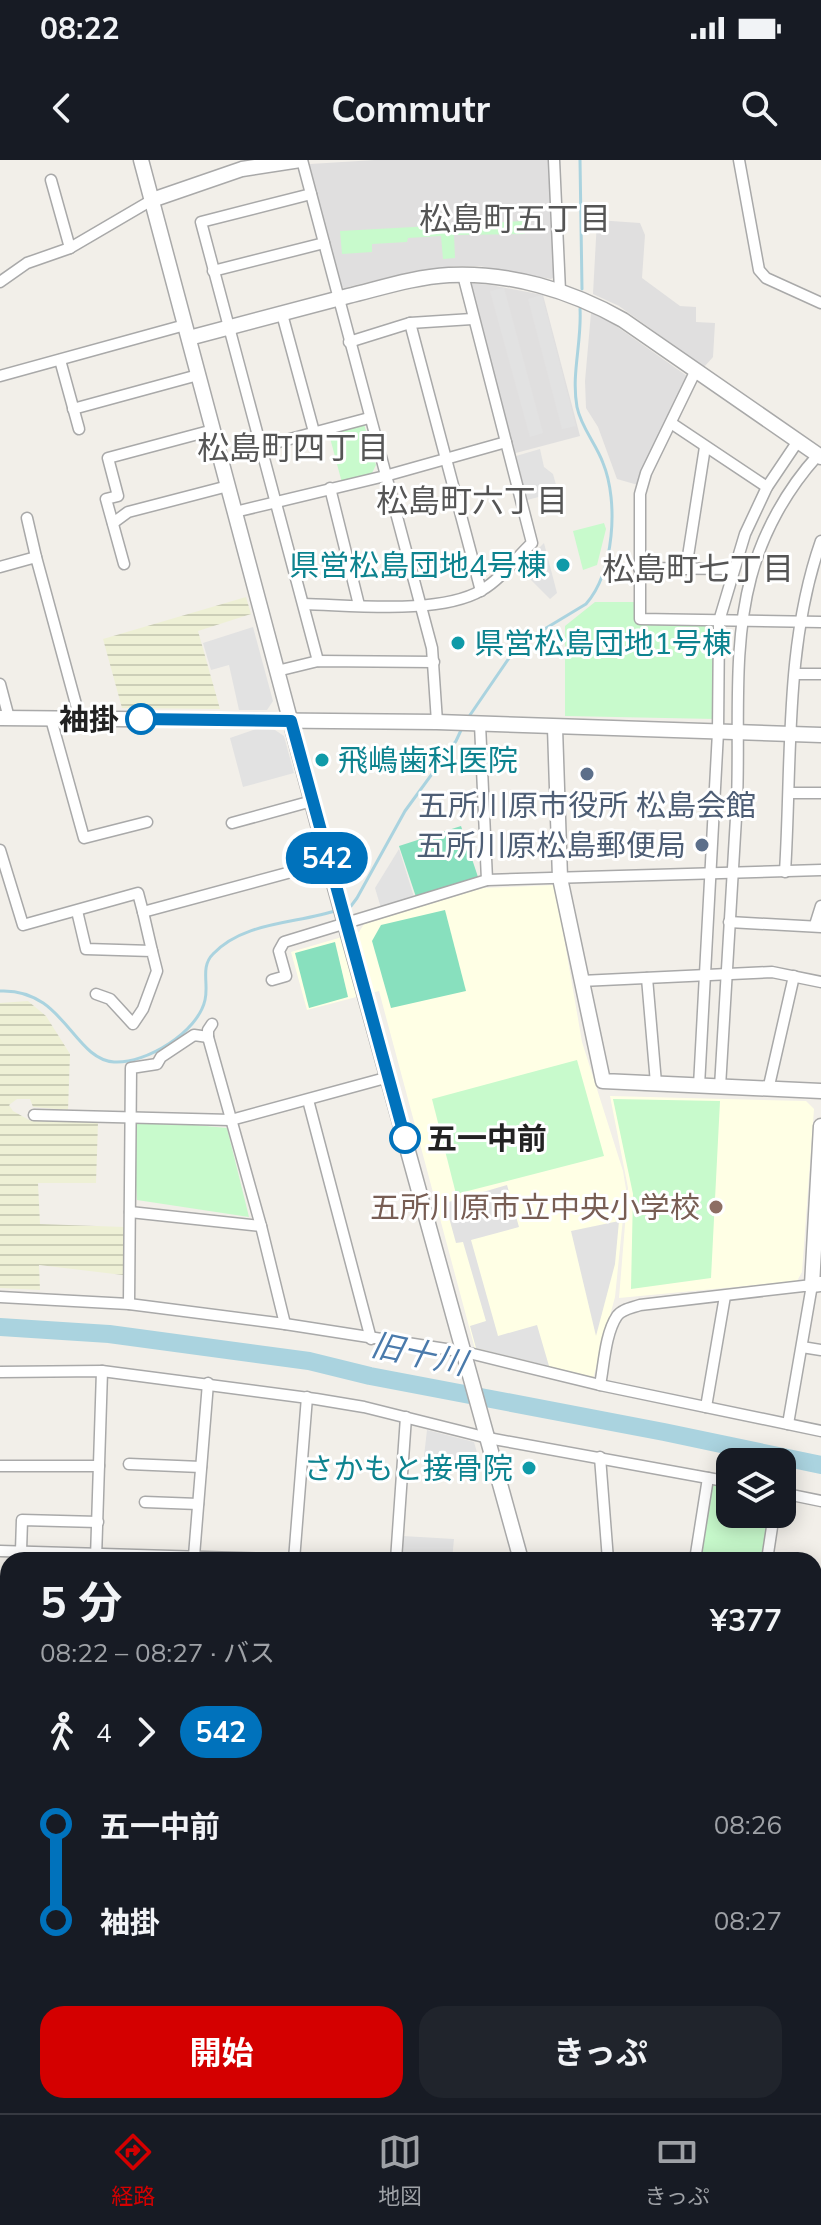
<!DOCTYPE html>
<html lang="ja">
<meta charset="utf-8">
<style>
:root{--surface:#171b24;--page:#20242c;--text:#f1f3f6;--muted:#9ea1a6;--line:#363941;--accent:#d40000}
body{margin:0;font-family:Mulish,"Noto Sans JP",sans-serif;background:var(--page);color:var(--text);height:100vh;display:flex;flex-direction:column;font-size:30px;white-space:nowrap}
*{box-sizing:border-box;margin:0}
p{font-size:26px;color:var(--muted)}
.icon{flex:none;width:44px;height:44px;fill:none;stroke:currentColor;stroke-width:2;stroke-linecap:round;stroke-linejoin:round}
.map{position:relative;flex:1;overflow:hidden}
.details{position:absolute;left:0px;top:1392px;width:822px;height:562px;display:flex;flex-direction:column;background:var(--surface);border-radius:24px 24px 0 0;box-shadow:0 4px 20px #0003}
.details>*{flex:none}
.badge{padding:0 16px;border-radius:26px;font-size:28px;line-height:52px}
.buttons{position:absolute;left:716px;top:1288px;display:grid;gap:16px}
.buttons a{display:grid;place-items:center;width:80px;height:80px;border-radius:16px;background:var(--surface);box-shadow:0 4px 20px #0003;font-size:40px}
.map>.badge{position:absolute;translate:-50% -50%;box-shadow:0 0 0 4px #fff}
.legs{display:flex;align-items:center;gap:12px;height:88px;padding:0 40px;font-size:26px}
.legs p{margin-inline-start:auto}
.head{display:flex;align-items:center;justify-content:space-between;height:136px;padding:0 40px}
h1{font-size:44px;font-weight:700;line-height:60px}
.action{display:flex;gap:16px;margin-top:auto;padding:16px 40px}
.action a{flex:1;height:92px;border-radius:24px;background:var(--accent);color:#fff;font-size:32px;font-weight:700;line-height:92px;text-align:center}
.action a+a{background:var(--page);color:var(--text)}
ul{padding:0 40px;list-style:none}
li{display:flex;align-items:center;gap:28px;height:96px;font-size:30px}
li i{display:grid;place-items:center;width:12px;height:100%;margin:0 10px;background:currentColor}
li i::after{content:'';width:20px;height:20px;margin:-10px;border:6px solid;border-radius:50%;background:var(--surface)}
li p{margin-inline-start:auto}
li:first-child i{background:linear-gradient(#0000 50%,currentColor 0)}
li:last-child i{background:linear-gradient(currentColor 50%,#0000 0)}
.status{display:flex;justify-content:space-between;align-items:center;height:56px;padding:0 40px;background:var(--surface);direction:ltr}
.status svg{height:22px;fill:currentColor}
header{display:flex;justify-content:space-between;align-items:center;height:104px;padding:0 40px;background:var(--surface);font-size:36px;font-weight:700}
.menu{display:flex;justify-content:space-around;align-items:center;height:112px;border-top:2px solid var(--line);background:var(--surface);font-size:22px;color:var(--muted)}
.menu a{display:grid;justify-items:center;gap:4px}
.menu .on{color:var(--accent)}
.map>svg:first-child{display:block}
</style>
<div class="status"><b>08:22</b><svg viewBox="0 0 49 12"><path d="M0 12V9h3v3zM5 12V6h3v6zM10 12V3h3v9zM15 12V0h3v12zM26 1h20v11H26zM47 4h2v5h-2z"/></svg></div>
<header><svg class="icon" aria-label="back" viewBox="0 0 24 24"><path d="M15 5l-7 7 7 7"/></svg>Commutr<svg class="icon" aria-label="search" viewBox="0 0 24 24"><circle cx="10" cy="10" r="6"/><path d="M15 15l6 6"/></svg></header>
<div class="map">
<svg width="821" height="1953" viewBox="0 0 821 1953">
<defs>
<pattern id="farmland-rules" width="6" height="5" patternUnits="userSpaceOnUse" patternTransform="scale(2)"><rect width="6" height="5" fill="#eef0d5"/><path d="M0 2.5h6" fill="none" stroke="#ccceb7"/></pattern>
</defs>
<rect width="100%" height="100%" fill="#f2efe9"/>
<g fill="#e0dfdf">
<polygon points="375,0 549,0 555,117 551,119 479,106 455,106 414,111 344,128 340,126 308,8 310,4"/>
<polygon points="597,60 640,63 645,75 642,118 680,146 696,147 696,162 715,163 713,197 704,207 619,146 593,134"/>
<polygon points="467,123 491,125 543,135 580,276 512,294"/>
<polygon points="591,153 609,161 687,216 648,297 638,325 617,319 598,267 586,248 585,221"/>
</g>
<g fill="#ffffe5">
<polygon points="555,725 582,882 623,1011 626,1029 615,1137 593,1219 475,1189 379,831 307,850 291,792 359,772 364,764 483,728"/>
<polygon points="610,936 806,941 814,949 802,1112 797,1121 619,1138 628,1028"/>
</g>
<g fill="url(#farmland-rules)">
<polygon points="246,437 251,454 198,471 220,549 122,548 103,479"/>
<polygon points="28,841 46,856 70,894 68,950 33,947 30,939 17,939 9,945 13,951 31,961 98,962 96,1023 38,1023 40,1064 124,1067 123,1115 39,1105 40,1130 0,1128 0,843"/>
</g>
<g fill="#c8facc">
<polygon points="524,61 525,74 454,75 455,98 443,99 441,76 408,78 407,82 372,84 372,92 342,94 340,71"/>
<polygon points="364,264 376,305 372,313 342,323 329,274"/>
<polygon points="604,363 606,369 597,405 583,410 573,371"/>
<polygon points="595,442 635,442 636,463 716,464 715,559 565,556 565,466"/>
<polygon points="577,900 604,996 456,1034 432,939"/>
<polygon points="613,939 720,941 711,1118 631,1129 633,1034"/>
<polygon points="132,959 227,968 249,1057 137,1040"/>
<polygon points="711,1325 730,1329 730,1354 769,1354 762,1400 699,1400"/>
</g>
<g fill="#88e0be">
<polygon points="461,666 478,717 416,737 399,686"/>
<polygon points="445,750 466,831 391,848 372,781 381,765"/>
<polygon points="335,782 348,837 309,848 295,793"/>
</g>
<g fill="#e2e2e2">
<polygon points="504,128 543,273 530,277 490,131"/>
<polygon points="542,135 576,266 562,269 528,139"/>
<polygon points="540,289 544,307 553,314 558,332 527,340 516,296"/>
<polygon points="544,383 557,433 550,439 519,408"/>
<polygon points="253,467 273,541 267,550 239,550 229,505 211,510 203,483"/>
<polygon points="272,568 284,576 294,613 243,627 230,578 256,569"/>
<polygon points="399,689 414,737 381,748 375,728"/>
<polygon points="507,1025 519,1067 471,1080 498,1176 537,1165 549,1206 476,1188 470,1166 486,1161 463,1082 456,1083 445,1043"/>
<polygon points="619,1061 615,1104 596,1176 571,1071"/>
<polygon points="427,1270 474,1282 482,1310 423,1305"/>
<polygon points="403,1376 454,1379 452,1400 401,1400"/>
</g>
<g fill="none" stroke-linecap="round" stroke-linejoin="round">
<g stroke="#aad3df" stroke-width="3">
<polyline points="580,0 582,129"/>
<path d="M 468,558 L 518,485 L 586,444 C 614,412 619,342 603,303 C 596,284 581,267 577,247 C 571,214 582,182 580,149"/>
<polyline points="345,748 351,746 357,738 405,651 456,581 462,568"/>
<path d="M 0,831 C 64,828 73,899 114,902 C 146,904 198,872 205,840 C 209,824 200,807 213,794 C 244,761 297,764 338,750"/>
<polyline points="0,1589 8,1589"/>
<polyline points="814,1670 821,1671"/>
</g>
<polyline stroke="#aad3df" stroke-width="18" points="0,1167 109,1174 309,1201 370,1216 664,1272 821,1305"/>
<defs>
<g id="minor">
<polyline points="302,0 432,488 437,562"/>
<polyline points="554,0 560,131"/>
<polyline points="739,0 759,110 766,118 821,143"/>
<polyline points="51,20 70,88"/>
<polyline points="311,34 201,62 318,501"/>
<polyline points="213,111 324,83"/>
<polyline points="0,122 27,103 70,88 152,40"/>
<polyline points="282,154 314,272"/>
<polyline points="410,163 481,431"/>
<polyline points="349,182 410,163 472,159"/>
<polyline points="60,200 79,269"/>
<polyline points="696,210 646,313 640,334 640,459 821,462"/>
<polyline points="0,216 185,165"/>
<polyline points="73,249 198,215"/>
<polyline points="671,263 767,327"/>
<polyline points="260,287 369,258"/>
<polyline points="330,328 359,445"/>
<polyline points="235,352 385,316 506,282"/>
<polyline points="27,358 36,397"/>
<polyline points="113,363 128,352 228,326"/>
<polyline points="124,404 106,339 118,336 108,298 213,270"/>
<polyline points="0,407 36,397 80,559"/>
<polyline points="639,408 733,409"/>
<polyline points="686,409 705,287"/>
<path d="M 304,444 C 353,445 440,455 482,430 C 501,419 516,398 532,383 L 463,115"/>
<polyline points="277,511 318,501 434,502"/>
<polyline points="795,514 821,514"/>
<polyline points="0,524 9,558"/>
<polyline points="51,559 84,678 147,662"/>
<polyline points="480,564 487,720"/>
<polyline points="790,633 821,633"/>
<polyline points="232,663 312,641"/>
<polyline points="0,690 23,765 138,733 143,752 328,702"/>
<path d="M 785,712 C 792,602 784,486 821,381"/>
<polyline points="77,751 86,789 152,791 157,811 143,849 133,864 110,839 96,834"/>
<polyline points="143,752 152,791"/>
<polyline points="729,762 821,767"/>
<polyline points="815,765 821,746"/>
<polyline points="647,818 656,923"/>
<polyline points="272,820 286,816 279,791 284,782 487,720 821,710"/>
<polyline points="581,821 772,812 821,822"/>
<polyline points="208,877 261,1066 285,1164"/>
<polyline points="699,926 718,572 719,461 745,374 767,327 798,281"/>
<path d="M 720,927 C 725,832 732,736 737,641 C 740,568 732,488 751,417 C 763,372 787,329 818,295"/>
<polyline points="768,930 794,816"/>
<polyline points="308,940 371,1179"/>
<polyline points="34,955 231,960 389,917"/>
<polyline points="130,1052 261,1066"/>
<polyline points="0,1137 129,1144 285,1164 465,1192 600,1225 821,1271"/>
<polyline points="129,1144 131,908 157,904 161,897 194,875 208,877 208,870 212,864"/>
<polyline points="802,1187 821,1190"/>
<polyline points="0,1212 102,1211 316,1239 364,1247 488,1278 730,1322"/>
<path d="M 600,1225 C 604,1205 605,1174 617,1156 C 622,1149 632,1148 640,1145 L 812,1125 L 788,1264"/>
<polyline points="706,1247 725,1136"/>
<polyline points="600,1297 608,1400"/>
<polyline points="129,1304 201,1307"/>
<polyline points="0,1306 99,1306"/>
<polyline points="782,1333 821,1341"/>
<polyline points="145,1342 198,1344"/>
<polyline points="0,1391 304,1400"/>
<polyline points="21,1391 22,1360 98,1362"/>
<polyline points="194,1396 208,1223"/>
<polyline points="96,1398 102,1211"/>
<polyline points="294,1400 307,1237"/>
<polyline points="396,1400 406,1257"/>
<polyline points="695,1400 708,1318"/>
<polyline points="767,1400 774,1354"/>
<polyline points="814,1471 821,1472"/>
<polyline points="0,1580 8,1580"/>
<polyline points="0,1598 8,1598"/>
<polyline points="814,1664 821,1665"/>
<polyline points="814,1680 821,1681"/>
<polyline points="0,1696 8,1696"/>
<polyline points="814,1788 821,1789"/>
<polyline points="0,1837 8,1837"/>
<polyline points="814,1860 821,1861"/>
<polyline points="0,1914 8,1914"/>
<polyline points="814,1916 818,1916"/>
<polyline points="465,1953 466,1946"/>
<polyline points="555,1953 557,1946"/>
<polyline points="589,1953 590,1946"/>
<polyline points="679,1953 680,1946"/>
<polyline points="765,1953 766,1946"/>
</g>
<g id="tertiary">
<polyline points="141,0 328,702 521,1400"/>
<polyline points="152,40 242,9 300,0"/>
<path d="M 189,178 C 242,164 295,150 348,136 C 381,128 414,117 449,115 C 509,112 570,130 623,160 L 821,297"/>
<polyline points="0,558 437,562 821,575"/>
<polyline points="555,568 560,718 603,921 821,931"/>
<polyline points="821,966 812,1125 821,1124"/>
<polyline points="0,1480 8,1480"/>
<polyline points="0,1492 8,1492"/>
<polyline points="814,1561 821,1563"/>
<polyline points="814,1573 821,1574"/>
<polyline points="388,1946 431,1953"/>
<polyline points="573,1953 574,1946"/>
<polyline points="642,1953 643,1946"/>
</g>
</defs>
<use href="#minor" stroke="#a9a9a9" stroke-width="13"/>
<use href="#tertiary" stroke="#a9a9a9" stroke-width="17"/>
<use href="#minor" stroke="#fff" stroke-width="10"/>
<use href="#tertiary" stroke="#fff" stroke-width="14"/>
<polyline stroke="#707070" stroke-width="3" stroke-dasharray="16 16" stroke-linecap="butt" points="10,1946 49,1953"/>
</g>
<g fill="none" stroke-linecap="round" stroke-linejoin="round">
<defs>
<polyline id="line-1" points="141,559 291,561 405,978"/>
</defs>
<use href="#line-1" stroke="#fff" stroke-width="18"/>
<use href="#line-1" stroke="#0072bc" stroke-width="12"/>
</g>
<g fill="#0f9aa8" stroke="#fff" stroke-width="3">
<circle cx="563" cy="405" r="8"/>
<circle cx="458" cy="483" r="8"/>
<circle cx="322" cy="600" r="8"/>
<circle cx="529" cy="1308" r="8"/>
</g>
<g fill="#fff" stroke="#0072bc" stroke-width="4">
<circle cx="141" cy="559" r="14"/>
<circle cx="405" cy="978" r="14"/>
</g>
<g fill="#5c6f8a" stroke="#fff" stroke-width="3">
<circle cx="587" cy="614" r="8"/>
<circle cx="702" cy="685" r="8"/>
</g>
<circle fill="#8d6e63" stroke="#fff" stroke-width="3" cx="716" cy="1047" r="8"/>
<g text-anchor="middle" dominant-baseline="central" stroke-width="6" stroke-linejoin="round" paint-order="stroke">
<g font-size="30" fill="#0d838f" stroke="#fff" text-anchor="end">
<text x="547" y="405">県営松島団地4号棟</text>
<text x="474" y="483" text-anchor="start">県営松島団地1号棟</text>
<text x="338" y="600" text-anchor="start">飛嶋歯科医院</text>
<text x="513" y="1308">さかもと接骨院</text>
</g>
<g font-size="30" font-weight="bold" fill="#222" stroke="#fff" text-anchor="end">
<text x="119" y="559">袖掛</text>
<text x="427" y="978" text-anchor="start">五一中前</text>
</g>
<g font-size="30" fill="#4e5e75" stroke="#fff">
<text x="587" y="645">五所川原市役所 松島会館</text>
<text x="686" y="685" text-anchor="end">五所川原松島郵便局</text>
</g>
<g font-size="30" fill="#785e54" stroke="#fff" text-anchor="end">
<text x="700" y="1047">五所川原市立中央小学校</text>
</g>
<g font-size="32" fill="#555" stroke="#fff">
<text x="515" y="58">松島町五丁目</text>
<text x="293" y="287">松島町四丁目</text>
<text x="472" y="340">松島町六丁目</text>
<text x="698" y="408">松島町七丁目</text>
</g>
<g font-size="32" font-style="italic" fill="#4a7aab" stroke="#fff">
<text transform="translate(419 1193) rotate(12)">旧十川</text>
</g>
</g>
</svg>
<div class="buttons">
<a><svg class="icon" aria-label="layers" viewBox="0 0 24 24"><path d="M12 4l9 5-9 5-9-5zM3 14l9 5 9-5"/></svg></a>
</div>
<b class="badge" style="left:327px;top:698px;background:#0072bc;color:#fff">542</b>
<section class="details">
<div class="head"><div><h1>5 分</h1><p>08:22 – 08:27 · バス</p></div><b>¥377</b></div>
<div class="legs"><svg class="icon" aria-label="walk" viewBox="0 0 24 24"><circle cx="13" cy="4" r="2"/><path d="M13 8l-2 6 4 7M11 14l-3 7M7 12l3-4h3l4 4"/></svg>4<svg class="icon" aria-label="forward" viewBox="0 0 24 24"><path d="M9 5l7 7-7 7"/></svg><b class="badge" style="background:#0072bc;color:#fff">542</b></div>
<ul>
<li><i style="color:#0072bc"></i><b>五一中前</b><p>08:26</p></li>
<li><i style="color:#0072bc"></i><b>袖掛</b><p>08:27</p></li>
</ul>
<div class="action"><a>開始</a><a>きっぷ</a></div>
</section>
</div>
<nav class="menu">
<a class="on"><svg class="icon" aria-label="directions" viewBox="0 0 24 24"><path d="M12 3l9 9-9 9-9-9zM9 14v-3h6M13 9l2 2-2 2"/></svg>経路</a>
<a><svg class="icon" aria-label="map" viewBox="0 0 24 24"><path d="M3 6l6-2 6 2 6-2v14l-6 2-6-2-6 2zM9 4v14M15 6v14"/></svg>地図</a>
<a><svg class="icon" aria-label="tickets" viewBox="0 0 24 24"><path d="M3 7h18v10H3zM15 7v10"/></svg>きっぷ</a>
</nav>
